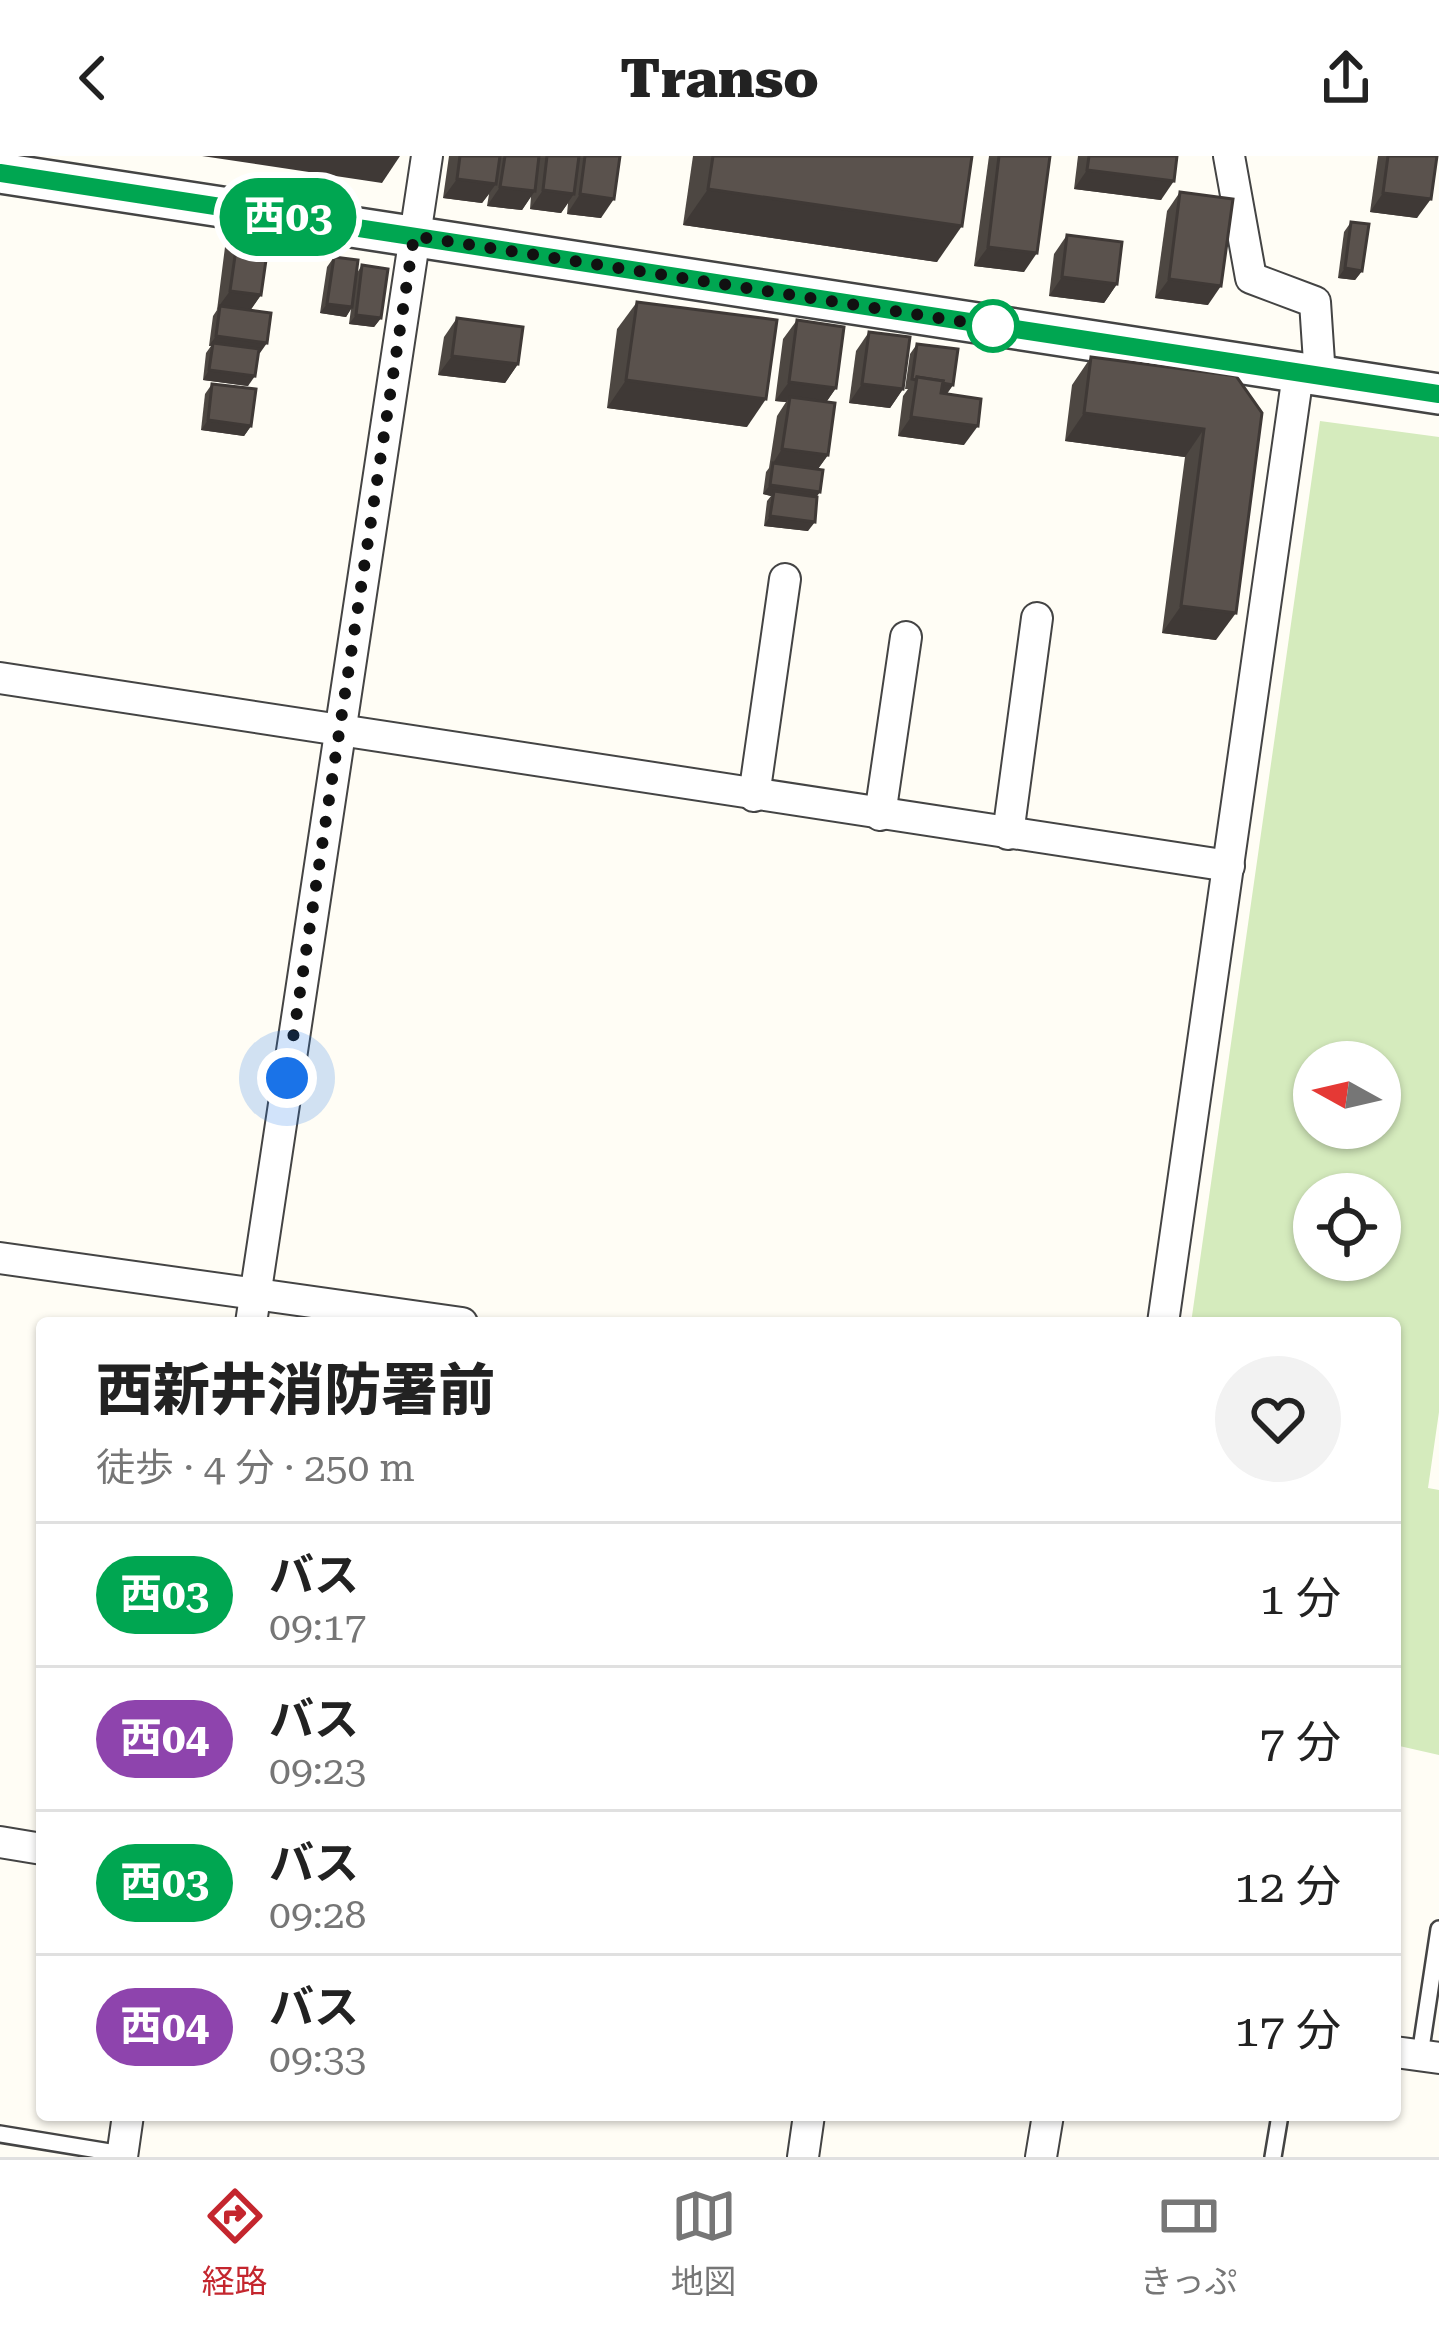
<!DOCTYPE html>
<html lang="ja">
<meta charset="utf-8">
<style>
:root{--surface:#fff;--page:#f2f2f2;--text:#222;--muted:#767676;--line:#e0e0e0;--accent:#c4262e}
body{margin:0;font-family:"Roboto Serif","Noto Sans JP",serif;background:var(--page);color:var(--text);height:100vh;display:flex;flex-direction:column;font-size:45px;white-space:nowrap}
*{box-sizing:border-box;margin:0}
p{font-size:39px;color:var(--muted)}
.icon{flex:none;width:66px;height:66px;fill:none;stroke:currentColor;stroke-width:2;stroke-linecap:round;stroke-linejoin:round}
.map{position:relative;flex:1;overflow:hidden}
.drawer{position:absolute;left:36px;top:1161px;width:1365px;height:804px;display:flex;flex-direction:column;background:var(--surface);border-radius:12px;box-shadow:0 3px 9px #0004}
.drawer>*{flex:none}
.badge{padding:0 24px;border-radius:39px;font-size:42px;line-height:78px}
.needle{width:78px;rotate:278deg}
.controls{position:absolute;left:1293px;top:885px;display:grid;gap:24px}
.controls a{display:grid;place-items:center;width:108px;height:108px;border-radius:50%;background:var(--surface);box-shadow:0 3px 9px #0004;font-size:60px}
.you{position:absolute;width:60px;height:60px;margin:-30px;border:9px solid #fff;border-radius:50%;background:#1a73e8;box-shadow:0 0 0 18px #1a73e833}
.map>.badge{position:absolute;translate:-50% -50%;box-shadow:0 0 0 6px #fff}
.round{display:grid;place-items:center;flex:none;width:126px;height:126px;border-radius:63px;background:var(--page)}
.overview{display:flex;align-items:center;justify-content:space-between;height:204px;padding:0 60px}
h1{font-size:57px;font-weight:800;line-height:90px}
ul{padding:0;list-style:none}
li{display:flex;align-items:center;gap:36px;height:144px;padding:0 60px;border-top:3px solid var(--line)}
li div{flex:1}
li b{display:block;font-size:45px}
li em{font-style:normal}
li .badge{min-width:132px;font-weight:700;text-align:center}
header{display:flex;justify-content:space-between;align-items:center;height:156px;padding:0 60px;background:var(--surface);font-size:54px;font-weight:800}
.menu{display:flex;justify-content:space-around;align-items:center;height:168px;border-top:3px solid var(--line);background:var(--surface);font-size:33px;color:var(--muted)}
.menu a{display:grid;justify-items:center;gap:6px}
.menu .selected{color:var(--accent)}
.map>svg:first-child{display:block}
</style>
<header><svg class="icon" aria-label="back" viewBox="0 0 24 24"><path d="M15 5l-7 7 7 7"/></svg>Transo<svg class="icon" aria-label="share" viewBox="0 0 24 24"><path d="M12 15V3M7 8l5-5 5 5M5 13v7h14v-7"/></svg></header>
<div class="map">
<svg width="1439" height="2001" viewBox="0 0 1439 2001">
<rect width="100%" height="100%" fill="#fffdf5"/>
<path fill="#d5ebbd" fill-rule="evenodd" d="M 1320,265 L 1439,281 L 1439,1256 L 1428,1332 L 1439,1334 L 1439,1599 L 1395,1589 L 1395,1167 L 1191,1167 ZM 1314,906 L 1380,906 L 1380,972 L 1314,972 ZM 1314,1038 L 1380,1038 L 1380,1104 L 1314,1104 Z"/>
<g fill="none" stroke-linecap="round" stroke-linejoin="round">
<defs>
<g id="service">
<polyline points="1420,1899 1439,1773"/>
<polyline points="0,1978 122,1998"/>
<polyline points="1273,2001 1280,1959"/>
</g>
<g id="minor">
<polyline points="1229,0 1251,122 1315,146 1320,221"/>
<polyline points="0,522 1229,710"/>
<polyline points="754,640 785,423"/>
<polyline points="880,659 906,481"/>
<polyline points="1008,678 1037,462"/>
<polyline points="0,1102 462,1167"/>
<polyline points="251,1167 427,0"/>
<polyline points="1163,1167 1298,218"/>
<polyline points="0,1686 42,1693"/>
<polyline points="1395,1896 1439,1902"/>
<polyline points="122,2001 128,1959"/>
<polyline points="803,2001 809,1959"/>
<polyline points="1041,2001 1048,1959"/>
</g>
<polyline id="tertiary" points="0,17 1439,238"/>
</defs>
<use href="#service" stroke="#444" stroke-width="20"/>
<use href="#minor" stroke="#444" stroke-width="34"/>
<use href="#tertiary" stroke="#444" stroke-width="44"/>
<use href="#service" stroke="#fff" stroke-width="15"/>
<use href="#minor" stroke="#fff" stroke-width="30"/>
<use href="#tertiary" stroke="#fff" stroke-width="39"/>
</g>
<g fill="#4d4742">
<polygon points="449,0 620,0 601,62 567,58 568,47 561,57 530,53 531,40 522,54 487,50 489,38 482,47 443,42"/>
<polygon points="693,0 972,0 937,106 683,69"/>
<polygon points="989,0 1050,0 1024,116 974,110"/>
<polygon points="1078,0 1177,0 1161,44 1074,33"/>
<polygon points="1378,0 1437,0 1417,62 1370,56"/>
<polygon points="1180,36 1208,149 1155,142 1167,55"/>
<polygon points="1351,66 1362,115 1355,124 1338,122 1344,76"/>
<polygon points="239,72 261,139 250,154 260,197 258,197 248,230 203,224 206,197 211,190 209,190 213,160 217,154 225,91"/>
<polygon points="1067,79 1117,128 1104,147 1049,140 1054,98"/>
<polygon points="334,101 357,117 362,109 381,162 374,171 349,168 351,153 346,161 320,157 327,111"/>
<polygon points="637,146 747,271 607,252 617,173"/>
<polygon points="457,162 518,208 505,227 438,219 444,181"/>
<polygon points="797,164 836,232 826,246 828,299 818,313 817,341 808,375 764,370 767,345 771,340 763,338 766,316 769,312 777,260 786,246 775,245 783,183"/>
<polygon points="869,176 903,233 890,252 849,247 856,195"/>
<polygon points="917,188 953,229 947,238 964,289 898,280 903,240 908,233 905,233 910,198"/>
<polygon points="1091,201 1236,220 1216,484 1162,477 1185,301 1065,285 1072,229"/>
<polygon points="212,228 251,270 244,280 201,274 205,238"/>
</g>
<g fill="#3f3936">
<polygon points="202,0 400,0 382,27"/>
<polygon points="1087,14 1174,25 1161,44 1074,33"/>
<polygon points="457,23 496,28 482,47 443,42"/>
<polygon points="500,31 535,35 522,54 487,50"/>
<polygon points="708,33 962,70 937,106 683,69"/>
<polygon points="543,34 574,38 561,57 530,53"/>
<polygon points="1383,37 1431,43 1417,62 1370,56"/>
<polygon points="580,38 614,43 601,62 567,58"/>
<polygon points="988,91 1037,97 1024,116 974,110"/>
<polygon points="1345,112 1362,115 1355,124 1338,122"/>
<polygon points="1062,121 1117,128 1104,147 1049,140"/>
<polygon points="1169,123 1221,130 1208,149 1155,142"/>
<polygon points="230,135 261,139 248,158 220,150 216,154"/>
<polygon points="327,148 352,151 346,161 320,157"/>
<polygon points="356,159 381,162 374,171 349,168"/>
<polygon points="216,180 267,187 260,197 213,191 213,187 209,190"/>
<polygon points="452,200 518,208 505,227 438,219"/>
<polygon points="209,214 255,220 248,230 203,224"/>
<polygon points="626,224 766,243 747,271 607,252"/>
<polygon points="916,224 953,229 946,238 915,234"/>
<polygon points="789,226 836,232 823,251 790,241 786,246 775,245"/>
<polygon points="862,228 903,233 890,252 849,247"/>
<polygon points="1084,257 1204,273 1185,301 1065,285"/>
<polygon points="911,261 978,270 964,289 898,280"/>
<polygon points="208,264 251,270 244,280 201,274"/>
<polygon points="782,293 828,299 814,318 773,307"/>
<polygon points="770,329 820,336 813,346 774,335 771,340 763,338"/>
<polygon points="770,360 815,366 808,375 764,370"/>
<polygon points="1181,450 1236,457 1216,484 1162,477"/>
</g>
<g fill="#5a524d" stroke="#3f3936" stroke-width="3">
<polygon points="460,0 500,0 496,28 457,23"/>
<polygon points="505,0 539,0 535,35 500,31"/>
<polygon points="547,0 579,0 574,38 543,34"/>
<polygon points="585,0 620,0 614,43 580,38"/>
<polygon points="713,0 972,0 962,70 708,33"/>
<polygon points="999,0 1050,0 1037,97 988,91"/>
<polygon points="1089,0 1177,0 1174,25 1087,14"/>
<polygon points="1388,0 1437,0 1431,43 1383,37"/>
<polygon points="1180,36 1233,43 1221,130 1169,123"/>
<polygon points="1351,66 1369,68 1362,115 1345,112"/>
<polygon points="239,72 270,76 261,139 230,135"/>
<polygon points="1067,79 1122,86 1117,128 1062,121"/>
<polygon points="334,101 358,104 352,151 327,148"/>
<polygon points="362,109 388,113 381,162 356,159"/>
<polygon points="637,146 777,164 766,243 626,224"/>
<polygon points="220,150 271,157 267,187 216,180"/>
<polygon points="457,162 523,171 518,208 452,200"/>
<polygon points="797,164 844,171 836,232 789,226"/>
<polygon points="869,176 910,181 903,233 862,228"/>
<polygon points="213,187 259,193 255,220 209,214"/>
<polygon points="917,188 958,193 953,229 942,227 943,225 917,221 916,224 912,223"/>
<polygon points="1091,201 1236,220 1262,257 1236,457 1181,450 1204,273 1084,257"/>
<polygon points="917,221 943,225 941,237 981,243 978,270 911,261"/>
<polygon points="212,228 256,233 251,270 208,264"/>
<polygon points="790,241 835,247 828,299 782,293"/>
<polygon points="773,307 823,314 820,336 770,329"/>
<polygon points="774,335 817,341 815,366 770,360"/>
</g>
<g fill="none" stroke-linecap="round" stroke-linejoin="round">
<defs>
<polyline id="line" points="0,17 1439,238"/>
</defs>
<use href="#line" stroke="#fff" stroke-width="27"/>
<use href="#line" stroke="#00a651" stroke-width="18"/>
<polyline stroke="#111" stroke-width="12" stroke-dasharray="0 21.6" points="287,922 414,80 1016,174 993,170"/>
</g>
<circle fill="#fff" stroke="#00a651" stroke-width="6" cx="993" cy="170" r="24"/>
</svg>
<div class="controls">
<a><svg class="needle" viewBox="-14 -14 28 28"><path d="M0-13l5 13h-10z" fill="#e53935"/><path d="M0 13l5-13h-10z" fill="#767676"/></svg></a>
<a><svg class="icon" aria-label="locate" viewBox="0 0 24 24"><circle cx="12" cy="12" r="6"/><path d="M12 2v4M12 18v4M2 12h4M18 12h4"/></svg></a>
</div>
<div class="you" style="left:287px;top:922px"></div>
<b class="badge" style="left:288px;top:61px;background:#00a651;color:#fff">西03</b>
<section class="drawer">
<div class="overview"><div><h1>西新井消防署前</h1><p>徒歩 · 4 分 · 250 m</p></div><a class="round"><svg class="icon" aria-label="heart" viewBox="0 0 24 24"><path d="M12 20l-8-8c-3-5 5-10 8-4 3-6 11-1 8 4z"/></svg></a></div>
<ul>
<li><span class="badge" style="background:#00a651;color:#fff">西03</span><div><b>バス</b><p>09:17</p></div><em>1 分</em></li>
<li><span class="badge" style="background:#8e44ad;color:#fff">西04</span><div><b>バス</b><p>09:23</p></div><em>7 分</em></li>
<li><span class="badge" style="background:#00a651;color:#fff">西03</span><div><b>バス</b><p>09:28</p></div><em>12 分</em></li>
<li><span class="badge" style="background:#8e44ad;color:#fff">西04</span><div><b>バス</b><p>09:33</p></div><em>17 分</em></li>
</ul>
</section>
</div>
<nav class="menu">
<a class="selected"><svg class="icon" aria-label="directions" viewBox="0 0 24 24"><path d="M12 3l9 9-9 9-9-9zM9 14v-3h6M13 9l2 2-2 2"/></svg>経路</a>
<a><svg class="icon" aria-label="map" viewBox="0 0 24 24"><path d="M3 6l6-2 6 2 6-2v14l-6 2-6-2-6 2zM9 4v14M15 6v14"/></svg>地図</a>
<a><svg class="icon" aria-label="tickets" viewBox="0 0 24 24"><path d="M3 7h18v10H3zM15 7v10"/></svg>きっぷ</a>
</nav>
